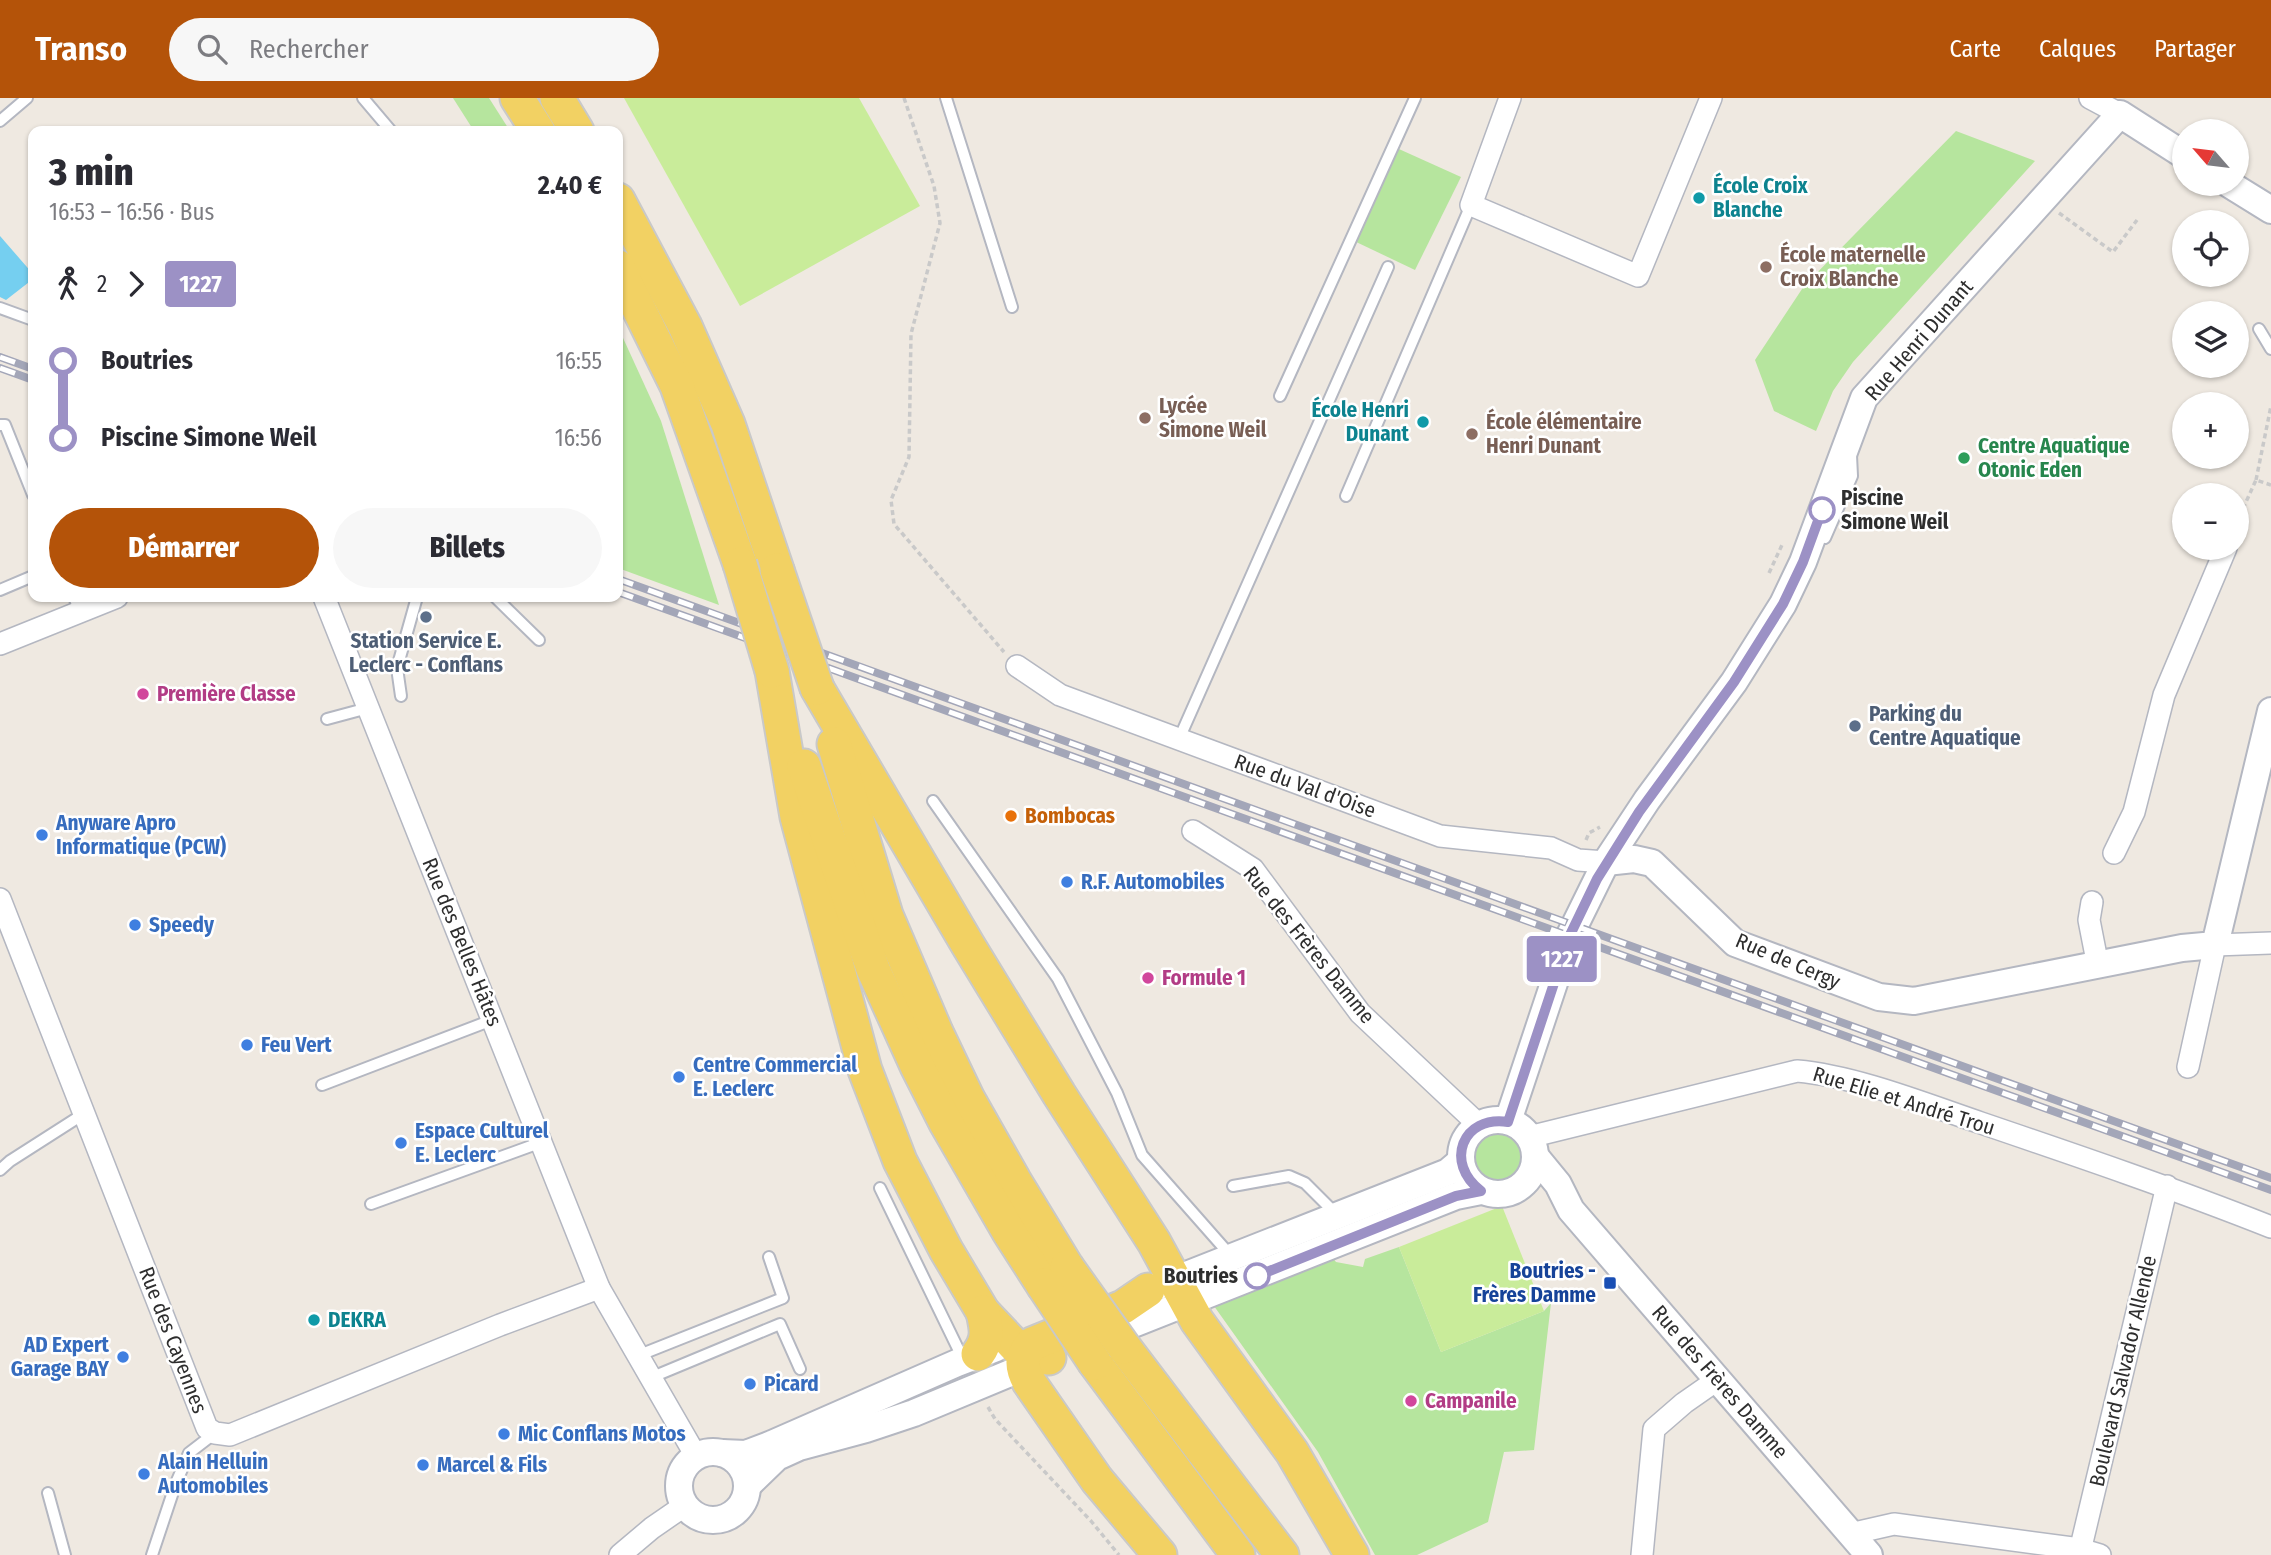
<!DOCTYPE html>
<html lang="fr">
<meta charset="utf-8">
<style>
:root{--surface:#fff;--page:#f7f7f7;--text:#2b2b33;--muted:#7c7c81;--accent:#b45309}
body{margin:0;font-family:"Fira Sans Condensed",sans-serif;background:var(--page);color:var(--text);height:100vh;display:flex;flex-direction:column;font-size:26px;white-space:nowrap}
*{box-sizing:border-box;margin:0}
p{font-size:23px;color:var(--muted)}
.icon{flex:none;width:38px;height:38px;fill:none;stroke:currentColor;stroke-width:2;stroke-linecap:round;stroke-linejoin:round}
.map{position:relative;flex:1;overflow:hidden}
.details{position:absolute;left:28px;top:28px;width:595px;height:476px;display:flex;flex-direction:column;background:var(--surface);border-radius:14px;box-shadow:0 2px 5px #0004}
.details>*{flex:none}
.badge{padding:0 14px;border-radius:5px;font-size:24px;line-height:46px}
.needle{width:46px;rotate:298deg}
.fabs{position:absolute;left:2172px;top:21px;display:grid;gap:14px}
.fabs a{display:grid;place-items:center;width:77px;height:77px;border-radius:50%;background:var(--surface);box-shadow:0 2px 5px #0004;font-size:35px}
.map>.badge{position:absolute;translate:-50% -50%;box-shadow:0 0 0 4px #fff}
.legs{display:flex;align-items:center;gap:10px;height:77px;padding:0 21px;font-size:23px}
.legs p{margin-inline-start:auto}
.head{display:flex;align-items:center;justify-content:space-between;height:119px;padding:0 21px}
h1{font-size:38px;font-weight:800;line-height:52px}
.primary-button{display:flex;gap:14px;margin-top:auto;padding:14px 21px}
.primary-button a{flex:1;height:80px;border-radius:42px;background:var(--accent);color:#fff;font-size:28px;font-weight:800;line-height:80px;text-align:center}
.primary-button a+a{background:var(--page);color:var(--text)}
ul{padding:0 21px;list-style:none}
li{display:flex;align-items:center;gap:24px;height:77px;font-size:26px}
li i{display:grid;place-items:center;width:10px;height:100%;margin:0 9px;background:currentColor}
li i::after{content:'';width:18px;height:18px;margin:-9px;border:5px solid;border-radius:50%;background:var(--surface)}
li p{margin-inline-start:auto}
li:first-child i{background:linear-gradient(#0000 50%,currentColor 0)}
li:last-child i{background:linear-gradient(currentColor 50%,#0000 0)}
header{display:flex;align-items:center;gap:42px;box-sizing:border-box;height:98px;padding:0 35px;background:var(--accent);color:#fff}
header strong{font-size:33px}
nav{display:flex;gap:38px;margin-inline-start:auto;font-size:24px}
.search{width:490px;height:63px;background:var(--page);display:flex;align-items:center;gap:18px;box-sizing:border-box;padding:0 24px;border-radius:38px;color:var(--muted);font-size:26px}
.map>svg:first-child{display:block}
</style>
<header>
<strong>Transo</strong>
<div class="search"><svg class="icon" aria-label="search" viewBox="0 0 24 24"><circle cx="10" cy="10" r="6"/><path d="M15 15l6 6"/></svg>Rechercher</div>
<nav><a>Carte</a><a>Calques</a><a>Partager</a></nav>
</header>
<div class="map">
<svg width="2271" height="1457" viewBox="0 0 2271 1457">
<rect width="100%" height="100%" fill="#efe9e1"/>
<g fill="#b6e59e">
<polygon points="453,0 489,0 510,33 474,33"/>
<polygon points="1956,33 2035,63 1853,264 1833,293 1816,333 1774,313 1755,262 1804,188"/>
<polygon points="1390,47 1461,79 1415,172 1352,142"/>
<polygon points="618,229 661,323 719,507 618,470"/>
<circle cx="1497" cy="1059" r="26"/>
<polygon points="1399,1149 1441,1254 1544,1213 1551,1205 1534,1352 1504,1354 1488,1424 1417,1457 1375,1457 1318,1354 1214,1208 1332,1159 1336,1164 1363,1169 1365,1161"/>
</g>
<g fill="#c9ec9a">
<polygon points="624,0 859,0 920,108 740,208"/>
<polygon points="1502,1108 1544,1213 1441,1254 1399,1149"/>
</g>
<polygon fill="#75cff0" points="0,138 33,176 33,181 6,202 0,199"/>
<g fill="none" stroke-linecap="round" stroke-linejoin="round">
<defs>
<g id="service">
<polyline points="363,0 391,33"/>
<polyline points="946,0 1012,209"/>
<polyline points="0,23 27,0"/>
<polyline points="0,210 33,222"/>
<polyline points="2259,231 2271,251"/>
<polyline points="1280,298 1415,0"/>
<polyline points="0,327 5,327 33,397"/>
<polyline points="1346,398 1471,107"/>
<polyline points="1825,440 1852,378 1851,357"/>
<polyline points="0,492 33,478"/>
<polyline points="74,499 80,514"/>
<polyline points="495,499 539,542"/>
<polyline points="401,598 397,570 417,499"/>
<polyline points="327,621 368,610"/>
<polyline points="1179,641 1388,169"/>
<polyline points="933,703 1058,881 1117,995 1142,1057 1231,1158"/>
<polyline points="322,987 492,922"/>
<polyline points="0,1072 10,1063 85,1015"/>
<polyline points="1233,1088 1289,1078 1305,1085 1337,1117"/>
<polyline points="880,1090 963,1261"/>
<polyline points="371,1106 542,1044"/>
<polyline points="637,1258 783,1200 769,1159"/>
<polyline points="650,1280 780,1226 800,1271"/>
<polyline points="48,1395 65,1457"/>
<polyline points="152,1457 176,1385 189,1355 215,1335"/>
</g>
<g id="minor">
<polyline points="1510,0 1471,107 1638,178 1711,0"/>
<polyline points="2090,0 2120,16"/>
<polyline points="324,499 599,1190 696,1358"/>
<polyline points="0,546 117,499"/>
<polyline points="1017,568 1060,597 1440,738 1551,750 1578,762 1606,764"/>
<polyline points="1193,733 1253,771 1360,915 1479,1027"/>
<polyline points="2114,755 2134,714 2164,597 2226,450"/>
<polyline points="0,801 207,1330 215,1335 230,1337 500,1227 599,1190"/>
<polyline points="2092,804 2089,822 2098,868"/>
<polyline points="2188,969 2215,847 2271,845"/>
<path d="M 1529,1039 L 1797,973 C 1855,978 1925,1006 1981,1025 C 2078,1058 2175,1091 2271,1129"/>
<polyline points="1850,1436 1894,1426 2080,1451 2100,1457"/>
<polyline points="620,1457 652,1430 684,1408"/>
<polyline points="1642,1457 1654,1331 1684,1305 1717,1282"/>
<polyline points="2079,1457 2167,1088"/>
</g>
<g id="tertiary">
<polyline points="2229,86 2271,112"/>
<polyline points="1606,764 1634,761 1652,765 1735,845 1879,899 1914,903 2182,850 2215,847 2271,613"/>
<circle cx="1498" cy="1059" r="37"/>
<polyline points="1508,1023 1570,837 1606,764 1647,702 1734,584 1783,506 1803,464 1864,300 2120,16 2184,57"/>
<polyline points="1535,1058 1558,1086 1571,1112 1869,1457"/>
<polyline points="1156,1189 1448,1074 1461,1063"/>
<polyline points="1098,1240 1456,1098 1481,1093"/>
<circle cx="713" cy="1388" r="34"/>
<polyline points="722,1355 746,1356 772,1346 957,1265 996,1250"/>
<polyline points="748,1387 777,1359 799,1349 866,1331 914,1315 1039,1263"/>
</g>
<g id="primary">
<polyline points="517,0 538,33"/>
<polyline points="557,0 577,33"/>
<polyline points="618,102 685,228 728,326 777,472"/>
<polyline points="618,169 677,288 740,466"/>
<polyline points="772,573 797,719 865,972 900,1063 946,1152 983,1214 1017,1250 1036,1259 1049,1260"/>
<polyline points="817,590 968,847 1059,996 1154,1144 1197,1223 1292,1354 1352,1457"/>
<polyline points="834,646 886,817 936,934 968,1001 1014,1082 1067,1169"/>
<polyline points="804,668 873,871 917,968 946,1025 1009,1134 1043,1187"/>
<path d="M 1148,1192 L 1123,1209 L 1032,1246 C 1020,1259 1021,1269 1029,1284 L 1097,1382 L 1160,1457"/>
<polyline points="1124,1249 1282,1457"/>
<path d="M 978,1256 C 989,1241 987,1232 983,1214"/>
<polyline points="1095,1265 1238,1457"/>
</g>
</defs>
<use href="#service" stroke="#b4b7c1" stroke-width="14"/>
<use href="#minor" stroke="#b4b7c1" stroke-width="24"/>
<use href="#tertiary" stroke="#b4b7c1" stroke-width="30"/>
<use href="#primary" stroke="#c9c9c9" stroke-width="37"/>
<g stroke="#c9c9c9" stroke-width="3.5" stroke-dasharray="5 3.5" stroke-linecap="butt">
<polyline points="904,0 934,88 940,125 911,236 909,359 891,402 894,426 1004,554"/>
<polyline points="2059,115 2113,154 2137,122"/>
<polyline points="2256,382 2271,308"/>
<polyline points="2236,426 2256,382 2271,387"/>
<polyline points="1769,475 1782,447"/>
<polyline points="1586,742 1589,735 1600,729"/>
<polyline points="988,1309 995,1321 1091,1423 1119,1457"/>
</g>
<use href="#service" stroke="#fff" stroke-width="10"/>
<use href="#minor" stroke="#fff" stroke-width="21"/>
<use href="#tertiary" stroke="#fff" stroke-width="26"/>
<use href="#primary" stroke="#f2d163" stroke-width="33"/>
<defs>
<g id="rail">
<polyline points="0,259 33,271"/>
<polyline points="0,270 33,282"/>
<polyline points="618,481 2271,1080"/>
<polyline points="618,494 2271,1092"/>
</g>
</defs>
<use href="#rail" stroke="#a3a6b8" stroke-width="8"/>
<use href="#rail" stroke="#fff" stroke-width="5" stroke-dasharray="16" stroke-linecap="butt"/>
<defs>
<g id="primary-bridge">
<polyline points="740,466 772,573"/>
<polyline points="777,472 817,590"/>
<polyline points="1067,1169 1124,1249"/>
<polyline points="1043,1187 1095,1265"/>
</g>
</defs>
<use href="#primary-bridge" stroke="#c9c9c9" stroke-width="37" stroke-linecap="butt"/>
<use href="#primary-bridge" stroke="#f2d163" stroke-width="33"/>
</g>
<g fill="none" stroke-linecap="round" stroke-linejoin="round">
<defs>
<path id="line-1" d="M 1257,1178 L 1456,1098 L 1481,1093 C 1444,1065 1462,1017 1508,1024 L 1570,837 L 1597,781 L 1639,714 L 1734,584 L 1783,506 L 1803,464 L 1822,412"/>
</defs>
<use href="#line-1" stroke="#fff" stroke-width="16"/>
<use href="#line-1" stroke="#9c91c5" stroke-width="10"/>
</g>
<g fill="#0f9aa8" stroke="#fff" stroke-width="2.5">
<circle cx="1699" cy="100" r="7"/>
<circle cx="1423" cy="324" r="7"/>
<circle cx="314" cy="1222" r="7"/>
</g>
<g fill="#8d6e63" stroke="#fff" stroke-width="2.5">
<circle cx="1766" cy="169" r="7"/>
<circle cx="1145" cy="320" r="7"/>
<circle cx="1472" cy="336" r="7"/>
</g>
<circle fill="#2e9e5b" stroke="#fff" stroke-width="2.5" cx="1964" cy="360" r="7"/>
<g fill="#fff" stroke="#9c91c5" stroke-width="3.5">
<circle cx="1822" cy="412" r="12"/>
<circle cx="1257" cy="1178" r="12"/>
</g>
<g fill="#5c6f8a" stroke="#fff" stroke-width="2.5">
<circle cx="426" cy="519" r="7"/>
<circle cx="1855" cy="628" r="7"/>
</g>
<g fill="#d1479c" stroke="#fff" stroke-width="2.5">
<circle cx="143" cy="596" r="7"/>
<circle cx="1148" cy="880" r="7"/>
<circle cx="1411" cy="1303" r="7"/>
</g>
<circle fill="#e8710a" stroke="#fff" stroke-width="2.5" cx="1011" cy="718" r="7"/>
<g fill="#3f7fe0" stroke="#fff" stroke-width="2.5">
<circle cx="42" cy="737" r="7"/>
<circle cx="1067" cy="784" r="7"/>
<circle cx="135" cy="827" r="7"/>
<circle cx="247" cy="947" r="7"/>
<circle cx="679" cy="979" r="7"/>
<circle cx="401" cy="1045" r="7"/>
<circle cx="123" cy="1259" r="7"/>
<circle cx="750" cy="1286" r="7"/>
<circle cx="504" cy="1336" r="7"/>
<circle cx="423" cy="1367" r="7"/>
<circle cx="144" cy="1376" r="7"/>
</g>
<rect fill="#1a4fb4" stroke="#fff" stroke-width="2.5" x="1603" y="1178" width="14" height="14" rx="3.5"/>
<g text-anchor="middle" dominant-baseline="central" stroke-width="5" stroke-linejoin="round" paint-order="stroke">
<g font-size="21" font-weight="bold" fill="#0d838f" stroke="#fff" text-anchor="start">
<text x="1713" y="88">École Croix<tspan x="1713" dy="24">Blanche</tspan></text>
<text x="1409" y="312" text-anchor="end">École Henri<tspan x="1409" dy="24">Dunant</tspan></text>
<text x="328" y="1222">DEKRA</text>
</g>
<g font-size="21" font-weight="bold" fill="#785e54" stroke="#fff" text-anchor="start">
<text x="1780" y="157">École maternelle<tspan x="1780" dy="24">Croix Blanche</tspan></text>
<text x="1159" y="308">Lycée<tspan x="1159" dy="24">Simone Weil</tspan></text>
<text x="1486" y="324">École élémentaire<tspan x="1486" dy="24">Henri Dunant</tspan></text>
</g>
<g font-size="21" fill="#2e2e2e" stroke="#fff">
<text transform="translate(1919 242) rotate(-49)">Rue Henri Dunant</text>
<text transform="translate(1305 688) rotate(20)">Rue du Val d'Oise</text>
<text transform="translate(462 844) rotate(68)">Rue des Belles Hâtes</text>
<text transform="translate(1309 847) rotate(51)">Rue des Frères Damme</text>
<text transform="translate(1788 863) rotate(23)">Rue de Cergy</text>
<text transform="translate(1904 1003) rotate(17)">Rue Elie et André Trou</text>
<text transform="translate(173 1242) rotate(69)">Rue des Cayennes</text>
<text transform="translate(2123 1273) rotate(-77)">Boulevard Salvador Allende</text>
<text transform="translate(1720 1284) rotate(49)">Rue des Frères Damme</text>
</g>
<g font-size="21" font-weight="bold" fill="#27864d" stroke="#fff" text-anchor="start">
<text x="1978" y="348">Centre Aquatique<tspan x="1978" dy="24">Otonic Eden</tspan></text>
</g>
<g font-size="21" font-weight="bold" fill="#2e2e2e" stroke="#fff" text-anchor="start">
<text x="1841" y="400">Piscine<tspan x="1841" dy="24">Simone Weil</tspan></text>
<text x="1238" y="1178" text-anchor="end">Boutries</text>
</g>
<g font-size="21" font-weight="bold" fill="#4e5e75" stroke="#fff">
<text x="426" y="543">Station Service E.<tspan x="426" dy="24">Leclerc - Conflans</tspan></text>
<text x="1869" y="616" text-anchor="start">Parking du<tspan x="1869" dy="24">Centre Aquatique</tspan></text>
</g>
<g font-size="21" font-weight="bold" fill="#b23c85" stroke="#fff" text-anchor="start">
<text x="157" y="596">Première Classe</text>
<text x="1162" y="880">Formule 1</text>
<text x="1425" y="1303">Campanile</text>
</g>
<g font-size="21" font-weight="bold" fill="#c56008" stroke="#fff" text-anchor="start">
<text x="1025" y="718">Bombocas</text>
</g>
<g font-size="21" font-weight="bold" fill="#366cbe" stroke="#fff" text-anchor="start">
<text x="56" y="725">Anyware Apro<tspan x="56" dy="24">Informatique (PCW)</tspan></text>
<text x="1081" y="784">R.F. Automobiles</text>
<text x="149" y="827">Speedy</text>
<text x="261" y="947">Feu Vert</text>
<text x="693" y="967">Centre Commercial<tspan x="693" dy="24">E. Leclerc</tspan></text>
<text x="415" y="1033">Espace Culturel<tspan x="415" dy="24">E. Leclerc</tspan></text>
<text x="109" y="1247" text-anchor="end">AD Expert<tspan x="109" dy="24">Garage BAY</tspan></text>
<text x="764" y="1286">Picard</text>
<text x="518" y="1336">Mic Conflans Motos</text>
<text x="158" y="1364">Alain Helluin<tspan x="158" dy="24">Automobiles</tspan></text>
<text x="437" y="1367">Marcel &amp; Fils</text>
</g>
<g font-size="21" font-weight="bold" fill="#164399" stroke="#fff" text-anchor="end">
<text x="1596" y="1173">Boutries -<tspan x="1596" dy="24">Frères Damme</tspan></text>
</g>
</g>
</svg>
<div class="fabs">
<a><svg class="needle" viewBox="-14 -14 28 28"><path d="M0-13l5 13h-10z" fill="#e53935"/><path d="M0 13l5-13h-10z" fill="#7c7c81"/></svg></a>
<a><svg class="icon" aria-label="locate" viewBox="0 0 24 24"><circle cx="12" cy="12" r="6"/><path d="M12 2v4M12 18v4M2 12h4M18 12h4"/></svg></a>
<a><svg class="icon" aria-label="layers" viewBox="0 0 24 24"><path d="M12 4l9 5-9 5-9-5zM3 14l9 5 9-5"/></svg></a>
<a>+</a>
<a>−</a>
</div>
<b class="badge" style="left:1562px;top:861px;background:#9c91c5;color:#fff">1227</b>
<section class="details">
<div class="head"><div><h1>3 min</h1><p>16:53 – 16:56 · Bus</p></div><b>2.40 €</b></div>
<div class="legs"><svg class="icon" aria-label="walk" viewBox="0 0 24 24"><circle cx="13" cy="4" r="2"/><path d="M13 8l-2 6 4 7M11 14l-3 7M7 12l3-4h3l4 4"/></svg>2<svg class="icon" aria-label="forward" viewBox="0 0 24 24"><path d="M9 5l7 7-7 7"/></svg><b class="badge" style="background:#9c91c5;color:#fff">1227</b></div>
<ul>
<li><i style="color:#9c91c5"></i><b>Boutries</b><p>16:55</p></li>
<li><i style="color:#9c91c5"></i><b>Piscine Simone Weil</b><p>16:56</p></li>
</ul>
<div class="primary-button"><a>Démarrer</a><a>Billets</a></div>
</section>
</div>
